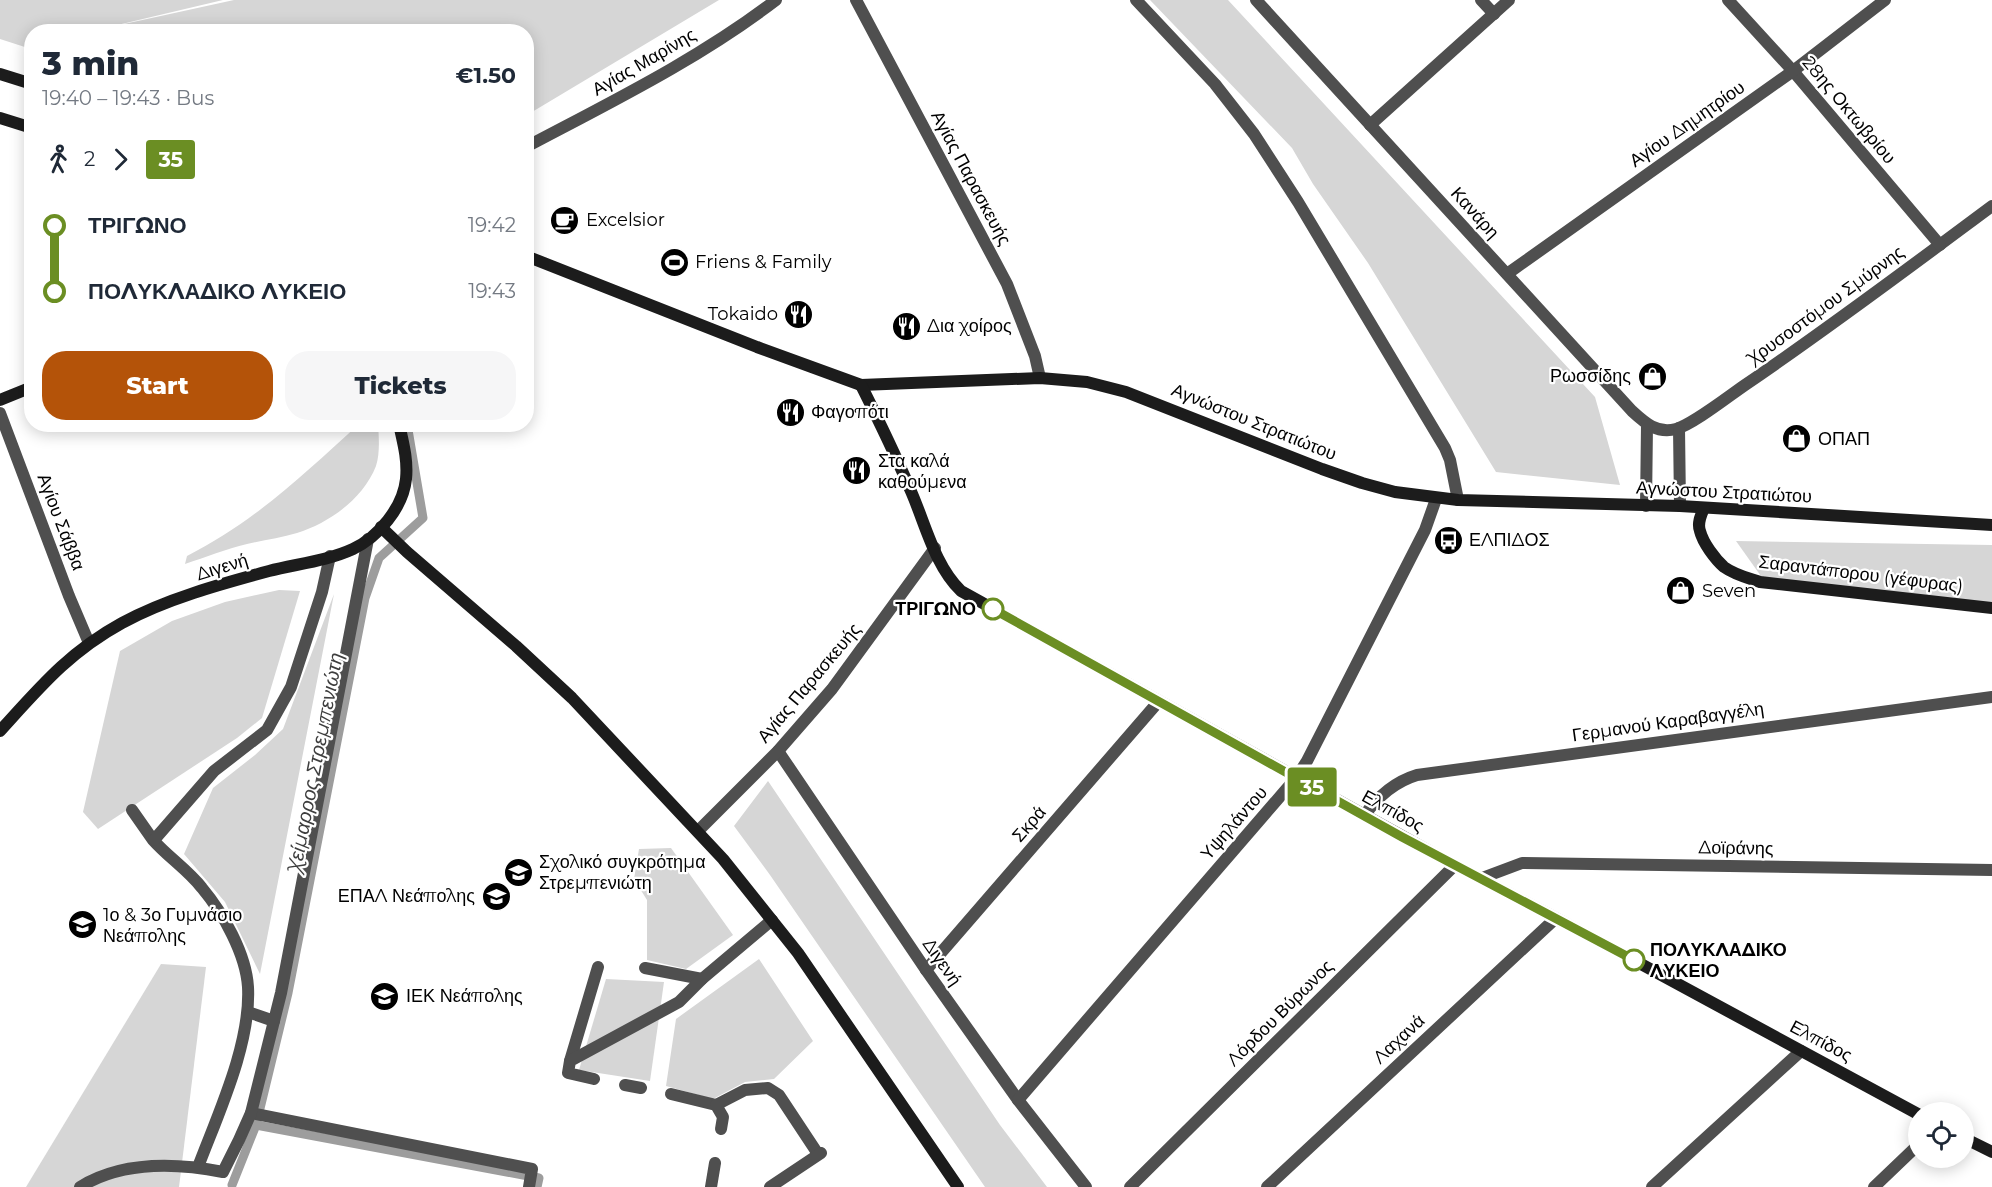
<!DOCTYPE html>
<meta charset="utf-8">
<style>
:root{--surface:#fff;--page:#f6f6f7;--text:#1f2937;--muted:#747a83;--accent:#b45309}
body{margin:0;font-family:Montserrat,sans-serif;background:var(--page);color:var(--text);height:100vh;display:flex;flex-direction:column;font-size:22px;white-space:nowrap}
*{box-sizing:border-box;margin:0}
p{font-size:20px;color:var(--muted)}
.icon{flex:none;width:33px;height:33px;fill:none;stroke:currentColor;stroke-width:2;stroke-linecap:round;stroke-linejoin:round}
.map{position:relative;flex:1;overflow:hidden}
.panel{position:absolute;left:24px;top:24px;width:510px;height:408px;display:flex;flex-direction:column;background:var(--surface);border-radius:24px;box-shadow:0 3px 15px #0003}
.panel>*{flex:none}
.badge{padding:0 12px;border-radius:4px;font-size:21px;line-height:39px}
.tools{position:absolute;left:1908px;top:1102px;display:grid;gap:12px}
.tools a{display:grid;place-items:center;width:66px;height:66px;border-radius:50%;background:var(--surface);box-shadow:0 3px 15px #0003;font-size:30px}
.map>.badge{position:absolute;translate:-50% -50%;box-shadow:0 0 0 3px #fff}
.legs{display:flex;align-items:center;gap:9px;height:66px;padding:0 18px;font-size:20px}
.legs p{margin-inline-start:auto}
.headline{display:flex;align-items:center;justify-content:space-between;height:102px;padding:0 18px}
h1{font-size:33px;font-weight:800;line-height:45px}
.action{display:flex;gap:12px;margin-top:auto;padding:12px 18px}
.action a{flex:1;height:69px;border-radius:24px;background:var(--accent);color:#fff;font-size:24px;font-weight:800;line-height:69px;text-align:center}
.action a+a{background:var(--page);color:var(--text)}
ul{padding:0 18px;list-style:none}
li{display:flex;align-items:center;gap:21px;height:66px;font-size:22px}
li i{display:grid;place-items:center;width:9px;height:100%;margin:0 8px;background:currentColor}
li i::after{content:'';width:15px;height:15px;margin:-8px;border:4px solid;border-radius:50%;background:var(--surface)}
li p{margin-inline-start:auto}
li:first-child i{background:linear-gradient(#0000 50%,currentColor 0)}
li:last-child i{background:linear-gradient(currentColor 50%,#0000 0)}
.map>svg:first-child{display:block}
</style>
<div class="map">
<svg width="1992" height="1187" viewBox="0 0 1992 1187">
<rect width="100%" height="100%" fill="#fff"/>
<g fill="#d6d6d6">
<polygon points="0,0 223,0 92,31 234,0 719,0 527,115 526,32 32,32 31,49 0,39"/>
<polygon points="1150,0 1228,0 1595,397 1620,485 1496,472 1368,263 1313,184 1292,148"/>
<path d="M 359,424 L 378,425 C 379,437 380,454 376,466 C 363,499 329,523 297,533 C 281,538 263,540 247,544 C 226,549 206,557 185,564 L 187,556 C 254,522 303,475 359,424 Z"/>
<polygon points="1736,541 1992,545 1992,608 1768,586"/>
<polygon points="279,590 300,591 262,718 237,738 98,829 83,812 120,651 172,621 225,602"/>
<polygon points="334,594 260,974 225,902 184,854 213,788 255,755 283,729"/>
<polygon points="768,781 1000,1125 1047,1187 985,1187 770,875 734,826"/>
<polygon points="671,848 733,935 686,969 647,960 647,900 634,879 639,849"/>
<polygon points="759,959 813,1041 774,1079 745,1082 713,1099 666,1086 676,1019"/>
<polygon points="161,964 206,967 179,1187 26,1187"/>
<polygon points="606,979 664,982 650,1081 579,1070"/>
</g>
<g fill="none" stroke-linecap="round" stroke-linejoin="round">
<g stroke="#9d9d9d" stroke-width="9">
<polyline points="256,1125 539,1178 537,1187"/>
<polyline points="232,1185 256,1125 288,993 365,598 379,558 423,518 407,424"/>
</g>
<g stroke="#4f4f4f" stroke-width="12">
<polyline points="856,0 1007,284 1035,356 1040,378"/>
<polyline points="1136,0 1215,84 1254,134 1298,202 1445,448 1450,460 1458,500"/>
<path d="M 1256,0 L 1632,411 C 1645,423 1657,434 1676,429 C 1692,425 1729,396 1745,385 C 1829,328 1910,267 1992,206"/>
<polyline points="1481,0 1494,14"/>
<polyline points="1728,0 1793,71 1940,245"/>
<polyline points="1370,125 1509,0"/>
<path d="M 526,147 C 611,102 699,59 776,0"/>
<polyline points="1507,274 1793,71 1885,0"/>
<polyline points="0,413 69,596 89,643"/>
<polyline points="1679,428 1680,506"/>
<polyline points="1646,506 1647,425"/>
<polyline points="778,751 926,970 1018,1100 1086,1187"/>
<path d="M 132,810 C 139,820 146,830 153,840 C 168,857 188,870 202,888 C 223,913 246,954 248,987 C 251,1044 218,1114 198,1167"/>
<path d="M 1364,816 C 1378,796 1394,782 1417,775 L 1992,697"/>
<polyline points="698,831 778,751 832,689 935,548"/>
<polyline points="154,840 214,771 267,730 291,687 322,592 330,556"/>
<polyline points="1482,878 1522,863 1992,870"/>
<polyline points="645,968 702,979"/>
<polyline points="926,970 1159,701"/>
<polyline points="248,1012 274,1021"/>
<polyline points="570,1061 598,967"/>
<polyline points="594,1079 568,1073 570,1061 679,1002 702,979 772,920"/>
<polyline points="625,1085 641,1088"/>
<polyline points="671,1094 716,1105 723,1117 721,1129"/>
<polyline points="1018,1100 1296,778 1307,761 1425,530 1436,499"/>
<polyline points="716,1105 745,1090 768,1088 779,1095 818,1154"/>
<polyline points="251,1113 532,1169 529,1187"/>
<path d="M 80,1187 C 122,1161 177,1163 223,1172 L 239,1140 L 251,1113 L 281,993 L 368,539"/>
<polyline points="711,1187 715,1163"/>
<polyline points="770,1187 821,1153"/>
<polyline points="1130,1187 1455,865"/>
<polyline points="1267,1187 1556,918"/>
<polyline points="1652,1187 1801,1051"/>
<polyline points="1874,1187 1918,1145"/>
</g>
<g stroke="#1c1c1c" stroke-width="12">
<polyline points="0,74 32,84"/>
<polyline points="0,118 32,128"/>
<polyline points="526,256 757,347 861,385 1040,378 1087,382 1126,392 1322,469 1362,483 1395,492 1458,500 1680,506 1992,525"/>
<path d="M 861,385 C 878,419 895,454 910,489 C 925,522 934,565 961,591 L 1440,857 L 1556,918 L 1918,1114"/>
<polyline points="0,400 32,387"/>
<path d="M 1704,508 C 1701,515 1697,523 1700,531 C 1703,543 1715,559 1724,567 C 1735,575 1748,578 1760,582 L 1992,608"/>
<polyline points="381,527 407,552 516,646 572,698 723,859 798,953 958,1187"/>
<path d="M 0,731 C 40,687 69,652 122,623 C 166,599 221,584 269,571 C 296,564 327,561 353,549 C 378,537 403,508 406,479 C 408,460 403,442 399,424"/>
<polyline points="1964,1138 1992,1152"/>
</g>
</g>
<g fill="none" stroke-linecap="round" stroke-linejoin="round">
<defs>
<polyline id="line-1" points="993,609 1402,837 1634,960"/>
</defs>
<use href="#line-1" stroke="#fff" stroke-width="14"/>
<use href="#line-1" stroke="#6b8e23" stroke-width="9"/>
</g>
<defs>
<symbol id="cafe-disc" viewBox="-11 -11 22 22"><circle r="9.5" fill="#000" stroke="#fff"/><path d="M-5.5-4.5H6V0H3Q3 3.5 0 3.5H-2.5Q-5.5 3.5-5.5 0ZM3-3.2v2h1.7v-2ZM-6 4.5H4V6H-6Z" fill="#fff"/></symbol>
<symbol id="stadium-disc" viewBox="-11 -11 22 22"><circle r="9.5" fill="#000" stroke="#fff"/><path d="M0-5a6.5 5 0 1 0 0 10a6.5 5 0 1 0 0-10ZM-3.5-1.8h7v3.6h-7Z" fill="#fff"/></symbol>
<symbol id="restaurant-disc" viewBox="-11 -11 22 22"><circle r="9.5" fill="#000" stroke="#fff"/><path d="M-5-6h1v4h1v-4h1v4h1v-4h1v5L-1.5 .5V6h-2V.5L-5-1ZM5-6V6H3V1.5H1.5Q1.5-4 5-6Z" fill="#fff"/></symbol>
<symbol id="shop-disc" viewBox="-11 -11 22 22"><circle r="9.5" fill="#000" stroke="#fff"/><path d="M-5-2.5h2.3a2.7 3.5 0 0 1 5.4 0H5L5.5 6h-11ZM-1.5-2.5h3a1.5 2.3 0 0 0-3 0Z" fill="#fff"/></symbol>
<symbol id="bus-disc" viewBox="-11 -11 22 22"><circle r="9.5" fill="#000" stroke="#fff"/><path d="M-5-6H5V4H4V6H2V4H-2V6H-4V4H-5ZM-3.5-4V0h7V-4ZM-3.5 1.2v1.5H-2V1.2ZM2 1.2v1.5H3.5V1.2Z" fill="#fff"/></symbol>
<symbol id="school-disc" viewBox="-11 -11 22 22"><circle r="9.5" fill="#000" stroke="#fff"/><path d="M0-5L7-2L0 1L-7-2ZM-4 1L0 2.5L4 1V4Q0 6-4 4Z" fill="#fff"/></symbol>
</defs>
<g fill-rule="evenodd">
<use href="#cafe-disc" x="548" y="204" width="33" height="33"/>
<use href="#stadium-disc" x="658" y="246" width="33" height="33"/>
<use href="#restaurant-disc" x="782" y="298" width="33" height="33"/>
<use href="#restaurant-disc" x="890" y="310" width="33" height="33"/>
<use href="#shop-disc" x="1636" y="360" width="33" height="33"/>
<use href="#restaurant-disc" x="774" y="396" width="33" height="33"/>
<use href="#shop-disc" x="1780" y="422" width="33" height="33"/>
<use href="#restaurant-disc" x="840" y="454" width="33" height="33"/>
<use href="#bus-disc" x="1432" y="524" width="33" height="33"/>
<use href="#shop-disc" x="1664" y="574" width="33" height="33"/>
<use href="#school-disc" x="502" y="856" width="33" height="33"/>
<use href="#school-disc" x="480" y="880" width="33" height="33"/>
<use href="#school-disc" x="66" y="908" width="33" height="33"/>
<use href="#school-disc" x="368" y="980" width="33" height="33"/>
</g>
<g fill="#fff" stroke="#6b8e23" stroke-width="3">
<circle cx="993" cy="609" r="10"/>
<circle cx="1634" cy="960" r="10"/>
</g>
<g text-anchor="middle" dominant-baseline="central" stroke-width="4.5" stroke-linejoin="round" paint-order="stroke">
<g font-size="18" fill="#000" stroke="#fff">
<text transform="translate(644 62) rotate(-30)">Αγίας Μαρίνης</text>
<text transform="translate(1849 110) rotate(50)">28ης Οκτωβρίου</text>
<text transform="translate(1687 124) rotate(-35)">Αγίου Δημητρίου</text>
<text transform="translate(971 178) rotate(62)">Αγίας Παρασκευής</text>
<text transform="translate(1475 213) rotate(48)">Κανάρη</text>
<text transform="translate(1826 305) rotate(-36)">Χρυσοστόμου Σμύρνης</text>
<text transform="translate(1254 422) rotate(22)">Αγνώστου Στρατιώτου</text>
<text transform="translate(1724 492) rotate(3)">Αγνώστου Στρατιώτου</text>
<text transform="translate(61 522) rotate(69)">Αγίου Σάββα</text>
<text transform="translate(222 567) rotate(-17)">Διγενή</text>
<text transform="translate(1861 574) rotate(7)">Σαραντάπορου (γέφυρας)</text>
<text transform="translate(809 683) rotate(-50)">Αγίας Παρασκευής</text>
<text transform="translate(1668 722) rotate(-8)">Γερμανού Καραβαγγέλη</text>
<text transform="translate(1393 811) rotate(29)">Ελπίδος</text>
<text transform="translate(1234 823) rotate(-49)">Υψηλάντου</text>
<text transform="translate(1029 824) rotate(-49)">Σκρά</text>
<text transform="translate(1736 848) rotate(1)">Δοϊράνης</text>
<text transform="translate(942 962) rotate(55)">Διγενή</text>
<text transform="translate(1280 1013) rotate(-45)">Λόρδου Βύρωνος</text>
<text transform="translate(1399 1039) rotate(-43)">Λαχανά</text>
<text transform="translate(1821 1041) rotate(28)">Ελπίδος</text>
</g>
<g font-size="18" fill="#000" stroke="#fff" text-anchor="start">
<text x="586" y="220">Excelsior</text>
<text x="695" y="262">Friens &amp; Family</text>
<text x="778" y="314" text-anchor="end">Tokaido</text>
<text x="927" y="326">Δια χοίρος</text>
<text x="1631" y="376" text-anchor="end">Ρωσσίδης</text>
<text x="811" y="412">Φαγοπότι</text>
<text x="1818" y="439">ΟΠΑΠ</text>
<text x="878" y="461">Στα καλά<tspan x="878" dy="21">καθούμενα</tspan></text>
<text x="1469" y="540">ΕΛΠΙΔΟΣ</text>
<text x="1702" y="591">Seven</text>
<text x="539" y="862">Σχολικό συγκρότημα<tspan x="539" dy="21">Στρεμπενιώτη</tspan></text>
<text x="475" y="896" text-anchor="end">ΕΠΑΛ Νεάπολης</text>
<text x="103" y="915">1ο &amp; 3ο Γυμνάσιο<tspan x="103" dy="21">Νεάπολης</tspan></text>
<text x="406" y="996">ΙΕΚ Νεάπολης</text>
</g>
<g font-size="18" font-weight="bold" fill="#000" stroke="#fff" text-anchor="end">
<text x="976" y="609">ΤΡΙΓΩΝΟ</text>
<text x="1650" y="950" text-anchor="start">ΠΟΛΥΚΛΑΔΙΚΟ<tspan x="1650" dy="21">ΛΥΚΕΙΟ</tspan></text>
</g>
<g font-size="20" font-style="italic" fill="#3e3e3e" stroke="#fff">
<text transform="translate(315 762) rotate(-79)">Χείμαρρος Στρεμπενιώτη</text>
</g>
</g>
</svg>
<div class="tools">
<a><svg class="icon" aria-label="locate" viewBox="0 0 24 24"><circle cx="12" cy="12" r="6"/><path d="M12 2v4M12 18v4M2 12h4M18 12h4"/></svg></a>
</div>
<b class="badge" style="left:1312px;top:787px;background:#6b8e23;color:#fff">35</b>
<section class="panel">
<div class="headline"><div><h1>3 min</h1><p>19:40 – 19:43 · Bus</p></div><b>€1.50</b></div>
<div class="legs"><svg class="icon" aria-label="walk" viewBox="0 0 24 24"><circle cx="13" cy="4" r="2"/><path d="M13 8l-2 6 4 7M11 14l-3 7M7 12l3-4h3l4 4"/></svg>2<svg class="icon" aria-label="forward" viewBox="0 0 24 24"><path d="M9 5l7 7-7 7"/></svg><b class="badge" style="background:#6b8e23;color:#fff">35</b></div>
<ul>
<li><i style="color:#6b8e23"></i><b>ΤΡΙΓΩΝΟ</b><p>19:42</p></li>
<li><i style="color:#6b8e23"></i><b>ΠΟΛΥΚΛΑΔΙΚΟ ΛΥΚΕΙΟ</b><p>19:43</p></li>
</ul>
<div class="action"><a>Start</a><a>Tickets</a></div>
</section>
</div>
